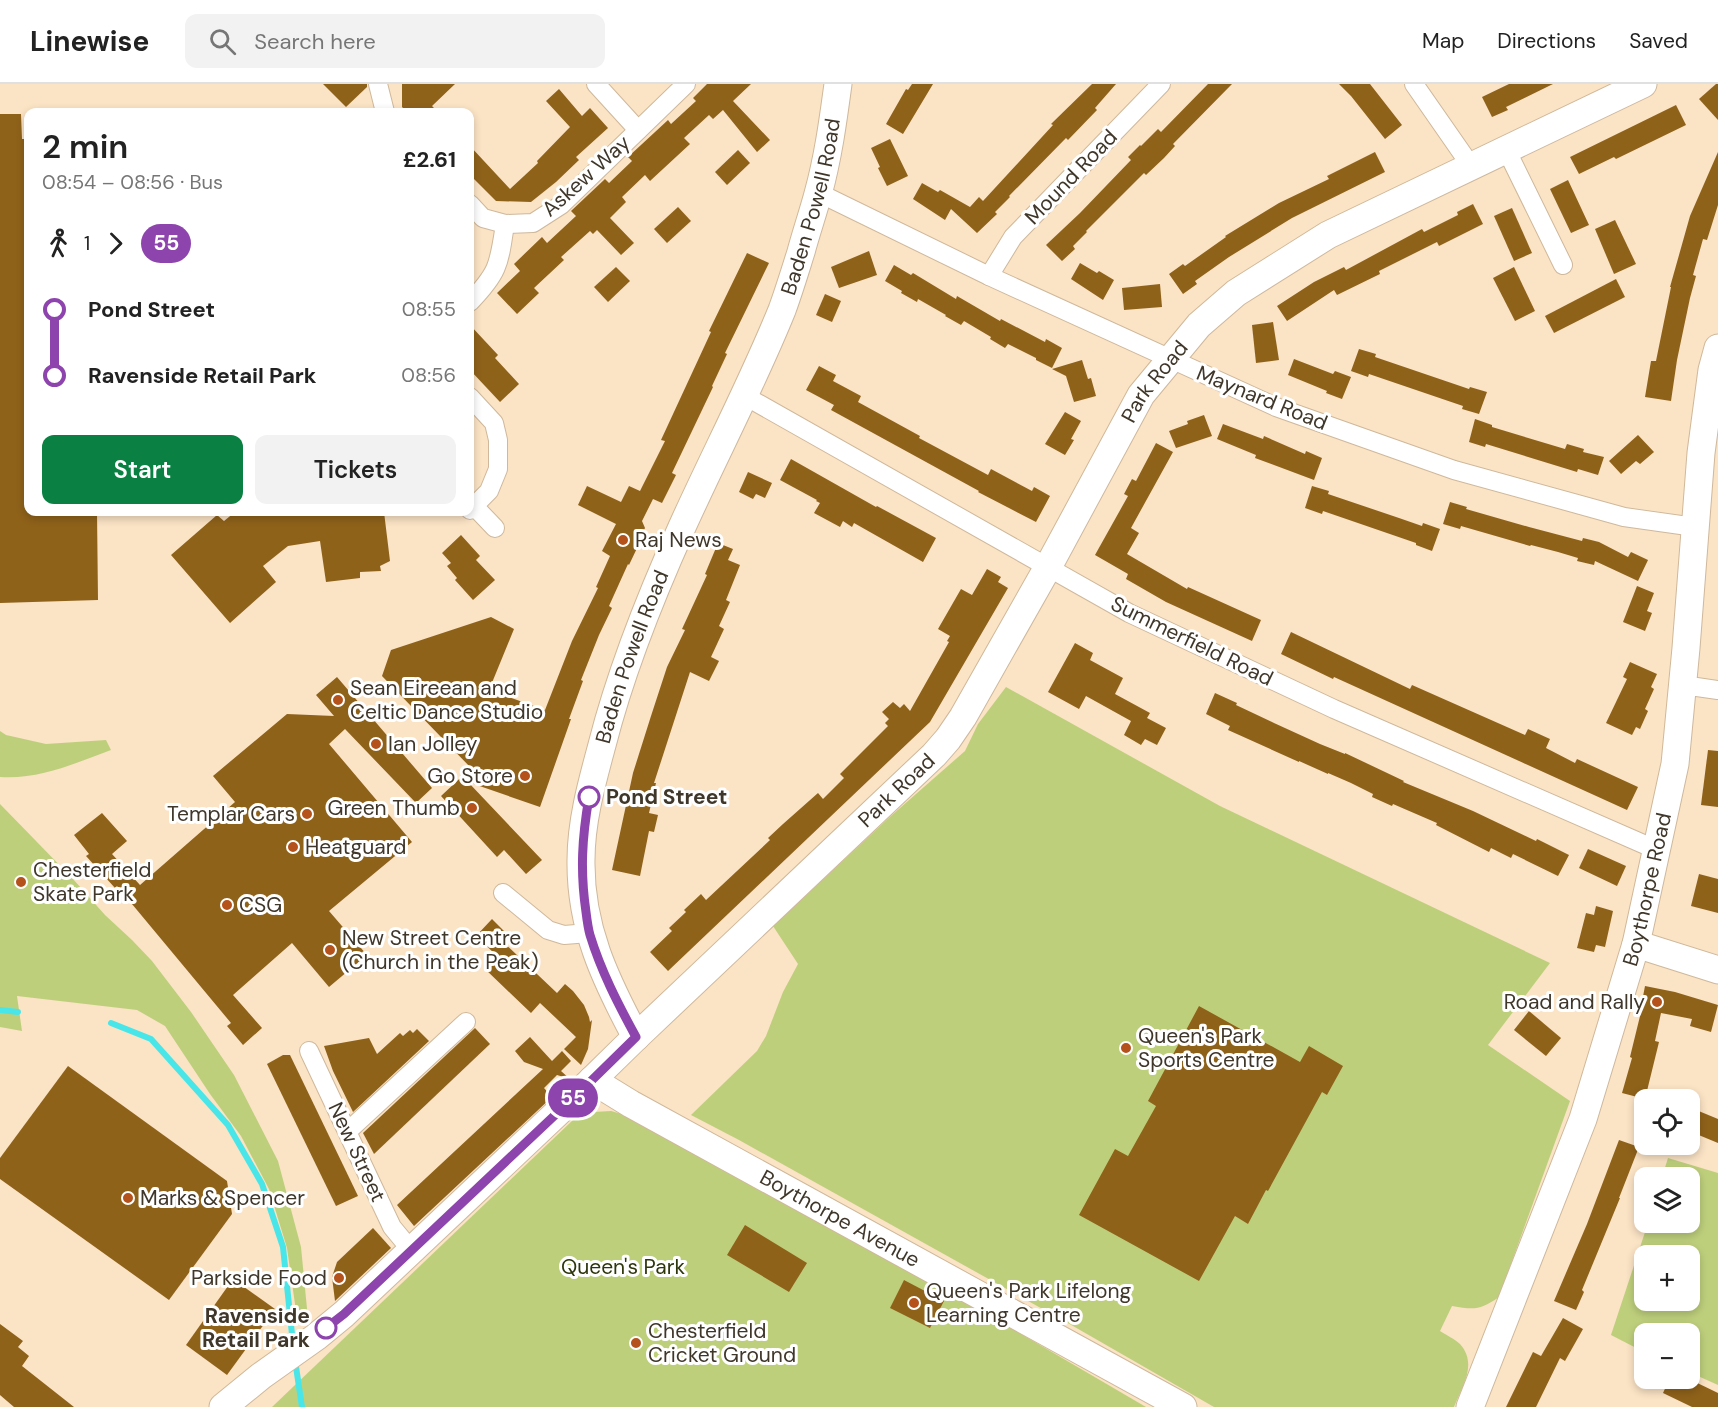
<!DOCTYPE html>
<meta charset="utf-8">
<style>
:root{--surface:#fff;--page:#f2f2f2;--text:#222;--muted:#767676;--line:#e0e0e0;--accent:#0b8043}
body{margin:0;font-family:"DM Sans",sans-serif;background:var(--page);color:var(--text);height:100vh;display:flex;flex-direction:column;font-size:22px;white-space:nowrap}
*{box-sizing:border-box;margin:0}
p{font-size:20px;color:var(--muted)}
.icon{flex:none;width:33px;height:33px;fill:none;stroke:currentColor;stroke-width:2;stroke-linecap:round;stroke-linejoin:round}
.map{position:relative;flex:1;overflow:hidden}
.details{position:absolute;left:24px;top:24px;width:450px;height:408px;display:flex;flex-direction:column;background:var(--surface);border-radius:12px;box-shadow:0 3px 9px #0003}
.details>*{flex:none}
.badge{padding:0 12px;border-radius:20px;font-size:21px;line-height:39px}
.fabs{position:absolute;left:1634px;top:1005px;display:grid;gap:12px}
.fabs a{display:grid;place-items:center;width:66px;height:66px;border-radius:12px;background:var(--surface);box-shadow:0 3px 9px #0003;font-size:30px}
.map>.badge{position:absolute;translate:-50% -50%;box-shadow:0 0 0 3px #fff}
.legs{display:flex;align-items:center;gap:9px;height:66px;padding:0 18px;font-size:20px}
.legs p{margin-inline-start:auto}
.head{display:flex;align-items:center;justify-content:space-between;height:102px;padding:0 18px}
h1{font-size:33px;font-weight:600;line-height:45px}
.button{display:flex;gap:12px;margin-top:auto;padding:12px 18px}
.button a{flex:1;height:69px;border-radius:12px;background:var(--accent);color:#fff;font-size:24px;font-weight:600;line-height:69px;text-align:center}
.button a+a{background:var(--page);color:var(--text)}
ul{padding:0 18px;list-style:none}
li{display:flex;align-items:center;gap:21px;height:66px;font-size:22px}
li i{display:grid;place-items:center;width:9px;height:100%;margin:0 8px;background:currentColor}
li i::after{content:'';width:15px;height:15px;margin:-8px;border:4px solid;border-radius:50%;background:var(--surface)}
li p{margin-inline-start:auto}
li:first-child i{background:linear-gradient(#0000 50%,currentColor 0)}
li:last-child i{background:linear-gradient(currentColor 50%,#0000 0)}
header{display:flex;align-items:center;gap:36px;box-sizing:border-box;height:84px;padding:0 30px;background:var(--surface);border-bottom:2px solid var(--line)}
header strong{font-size:28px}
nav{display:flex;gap:33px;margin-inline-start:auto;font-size:21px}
.search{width:420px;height:54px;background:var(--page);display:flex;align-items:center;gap:15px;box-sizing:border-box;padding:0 21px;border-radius:12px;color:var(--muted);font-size:22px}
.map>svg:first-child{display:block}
</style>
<header>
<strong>Linewise</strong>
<div class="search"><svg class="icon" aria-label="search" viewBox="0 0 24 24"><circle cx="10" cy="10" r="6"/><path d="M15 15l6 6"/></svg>Search here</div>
<nav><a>Map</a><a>Directions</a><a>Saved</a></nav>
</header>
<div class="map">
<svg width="1718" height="1323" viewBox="0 0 1718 1323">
<rect width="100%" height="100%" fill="#fbe3c5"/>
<g fill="#becf7c" fill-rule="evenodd">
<path d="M 1006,603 L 1220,722 L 1550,879 L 1488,961 L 1570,1017 L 1499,1213 C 1480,1226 1475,1226 1452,1222 L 1440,1247 C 1446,1251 1455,1255 1460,1260 C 1478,1280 1462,1303 1454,1323 L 1214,1323 L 1073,1242 L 739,1056 L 691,1031 L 757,967 L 766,952 L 783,908 L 798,880 L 773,842 L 892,731 L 965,667 L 978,640 Z"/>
<path d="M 0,647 L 6,651 L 46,660 L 106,656 L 111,666 C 76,679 38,696 0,693 Z"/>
<polygon points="0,720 73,795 105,831 132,856 152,877 191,928 234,991 278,1077 301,1163 308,1235 298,1241 287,1164 269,1105 241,1052 210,1010 165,942 137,926 17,912 22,947 0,943"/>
<polygon points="611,1027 639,1035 800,1121 1146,1323 272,1323 573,1036 594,1028"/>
<path d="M 1668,1074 L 1718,1089 L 1718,1301 L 1689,1288 L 1689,1250 L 1644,1250 L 1644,1268 L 1611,1251 L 1648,1139 L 1689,1138 L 1689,1094 L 1662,1093 ZM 1644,1172 L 1689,1172 L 1689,1216 L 1644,1216 Z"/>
</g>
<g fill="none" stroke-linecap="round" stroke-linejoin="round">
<g stroke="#48e6e8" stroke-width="6">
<polyline points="0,926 18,928"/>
<polyline points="111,939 151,955 228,1041 262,1100 283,1163 293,1260"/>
<polyline points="295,1276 302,1323"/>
</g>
</g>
<g fill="#8f621a">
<polygon points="323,0 367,0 367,3 346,23"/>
<polygon points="402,0 455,0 432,22 438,28 407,28 402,23"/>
<polygon points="707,0 751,0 733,17 770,56 757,68 723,26 713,35 709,31 684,54 690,60 650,97 645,91 622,113 626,118 610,134 634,159 621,171 597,146 593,150 590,147 561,173 564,176 534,204 539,209 517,230 497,209 520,187 514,180 542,153 547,159 576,132 571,127 605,95 609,99 632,77 628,73 668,36 671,40 696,17 693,14"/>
<polygon points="912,0 933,0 903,50 886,40 906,5 908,6"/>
<polygon points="1092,0 1116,0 1095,24 1097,26 1068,56 1066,54 1009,112 1010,113 995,128 997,130 977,149 951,125 945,136 913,115 922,99 938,108 940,106 970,123 979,113 983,117 1053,41 1051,40"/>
<polygon points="1208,0 1232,0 1173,60 1175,62 1164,74 1146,91 1144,89 1086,147 1087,148 1073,162 1075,165 1062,177 1046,161 1080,129 1131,76 1128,73 1140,61 1141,62 1158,45 1161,48"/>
<polygon points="1339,0 1370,0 1402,41 1385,55 1351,12"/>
<polygon points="1509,0 1553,0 1506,23 1508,26 1492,33 1482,13"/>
<polygon points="1716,0 1718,0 1718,36 1699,15"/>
<polygon points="559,5 582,32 590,24 608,44 576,73 579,76 556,98 531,118 496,117 470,91 470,62 510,105 538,79 537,77 570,43 546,17"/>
<polygon points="1676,21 1686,41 1616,75 1614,73 1579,90 1570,73"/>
<polygon points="0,30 21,30 22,55 28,55 28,428 97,428 98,516 0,519"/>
<polygon points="890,55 908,92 887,102 878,84 880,83 871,64"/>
<polygon points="738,66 750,79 727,101 715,88"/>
<polygon points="1375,68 1385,88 1292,134 1229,173 1195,197 1197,200 1183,210 1169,190 1183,180 1185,182 1226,153 1225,152 1279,119 1329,95 1327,92"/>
<polygon points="1718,68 1718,121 1707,156 1703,155 1693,191 1696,192 1690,214 1677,276 1671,317 1645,313 1651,277 1656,277 1671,203 1670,203 1690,132"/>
<polygon points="1568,96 1589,141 1571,149 1550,105"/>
<polygon points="1473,120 1483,140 1439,162 1437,158 1379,187 1380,190 1337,211 1334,206 1287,237 1277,222 1314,198 1344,183 1346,186 1422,145 1424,148 1458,131 1457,128"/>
<polygon points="678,123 691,137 667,159 654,145"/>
<polygon points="1512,124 1532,169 1514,177 1494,132"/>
<polygon points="1615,136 1636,180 1614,190 1595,145"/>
<polygon points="869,167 877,191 839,204 831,183"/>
<polygon points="747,169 769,179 725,269 727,270 712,302 713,303 672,389 676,391 662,419 653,415 642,437 645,444 637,460 639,460 629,481 628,480 609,522 612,524 599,551 581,596 583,597 569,635 571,635 540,723 468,698 542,776 526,790 504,766 497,773 441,712 471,684 382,592 391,566 491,533 514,545 489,606 545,626 572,557 598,504 596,503 610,472 602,467 616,440 578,421 587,402 621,418 629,402 640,407 665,357 661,356 711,248 709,247"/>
<polygon points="1080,179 1097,189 1099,187 1114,196 1103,216 1071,195"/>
<polygon points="894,181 911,191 913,189 956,215 957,212 1000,237 1001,235 1045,258 1046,255 1062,264 1052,284 1036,276 1036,274 1008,260 1005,264 990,255 991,253 964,237 961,241 945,232 946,231 918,215 917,218 901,209 902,207 885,197"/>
<polygon points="616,183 630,197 608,218 594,203"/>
<polygon points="1514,183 1535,227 1515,237 1493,194"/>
<polygon points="1616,195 1625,213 1554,249 1545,232"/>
<polygon points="1160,200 1162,223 1124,226 1122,204"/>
<polygon points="825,210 841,217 832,238 816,231"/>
<polygon points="1273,238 1279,276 1256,279 1252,241"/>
<polygon points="470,241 498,271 495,274 519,300 500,318 470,286"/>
<polygon points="1359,265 1376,270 1375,273 1469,305 1470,303 1487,308 1479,330 1462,325 1463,322 1369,290 1368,293 1351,287"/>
<polygon points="1294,275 1333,290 1335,287 1351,293 1342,315 1326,309 1327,307 1288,291"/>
<polygon points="1082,276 1088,295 1091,294 1096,312 1074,318 1066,292 1052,285"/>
<polygon points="819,282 836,291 833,297 861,312 858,318 920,352 919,354 988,391 991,385 1032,407 1034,403 1050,412 1036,438 978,408 979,407 831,326 834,321 806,306"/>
<polygon points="1065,328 1081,337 1071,355 1074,356 1065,371 1045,360"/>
<polygon points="1204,331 1212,352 1176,364 1169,347 1188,340 1187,337"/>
<polygon points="1475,335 1492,341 1492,343 1565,365 1567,360 1584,365 1583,368 1604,373 1598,391 1578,385 1577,388 1486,360 1485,363 1469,358"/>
<polygon points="1223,340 1263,355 1264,352 1305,370 1306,367 1322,374 1314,396 1255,374 1256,371 1217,355"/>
<polygon points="1638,351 1654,368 1640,380 1636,377 1621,390 1609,377"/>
<polygon points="1156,359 1173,368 1131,444 1139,449 1127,470 1187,505 1188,503 1261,536 1252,557 1166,518 1126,495 1128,490 1095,471 1128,412 1124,410 1132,395 1136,397"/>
<polygon points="791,375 876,423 877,422 936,454 923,478 854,439 852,443 843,437 840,443 814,429 820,419 816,417 817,416 780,396"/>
<polygon points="748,388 772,399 765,414 756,410 753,415 739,408"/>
<polygon points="1312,402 1329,407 1328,410 1399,434 1422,442 1423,439 1440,445 1432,467 1416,461 1416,459 1323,427 1322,430 1305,424"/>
<polygon points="1450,418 1467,423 1466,425 1529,443 1582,457 1583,454 1599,458 1628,473 1631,468 1648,476 1638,497 1595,477 1594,481 1577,477 1578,474 1558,468 1531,461 1530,462 1461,442 1460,445 1443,440"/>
<polygon points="235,428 384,428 390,477 380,482 381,487 360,488 360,494 326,498 320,457 288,462 263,482 276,498 230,539 171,471 217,431 224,437"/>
<polygon points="461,451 480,472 476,476 495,496 473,516 455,496 457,494 447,482 451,479 442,469"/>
<polygon points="718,459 733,465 728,476 740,481 726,516 730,518 719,542 724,545 711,573 719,577 709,597 690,588 654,699 656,699 649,729 658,731 654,748 649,747 640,792 612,786 633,689 651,632 667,583 685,546 682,545 707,491 705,490"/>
<polygon points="987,485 1001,493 998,498 1008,504 930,638 668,887 650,868 672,847 669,844 686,828 684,826 701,810 706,816 770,756 768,754 783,740 818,709 823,715 844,694 840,690 888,642 885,639 889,635 882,628 893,618 900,624 904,620 910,627 949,558 947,557 950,552 938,545 961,505 972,511"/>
<polygon points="1637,502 1654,509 1647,527 1652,529 1645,547 1623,538"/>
<polygon points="1291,548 1410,605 1412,601 1525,651 1528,645 1550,655 1546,664 1575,679 1577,675 1638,703 1627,726 1334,593 1333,595 1281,570"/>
<polygon points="1075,559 1093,569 1090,576 1123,594 1115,610 1150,629 1147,634 1166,644 1157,661 1145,655 1141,661 1124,651 1131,637 1086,612 1079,625 1048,608"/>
<polygon points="1630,578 1657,590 1651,603 1654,605 1645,625 1648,627 1640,645 1636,643 1632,651 1606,639 1627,595 1623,593"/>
<polygon points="337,593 432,704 416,719 345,645 329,660 412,758 329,827 367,871 329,903 292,859 233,911 262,944 243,961 227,942 231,939 117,802 115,804 86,772 89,770 74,751 102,729 127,757 112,770 140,801 235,718 213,692 287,630 334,632 316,611"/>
<polygon points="1215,609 1237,619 1236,621 1274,639 1320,660 1345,670 1345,669 1404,697 1403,698 1473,727 1536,757 1537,755 1569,771 1558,792 1513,770 1511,774 1491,764 1489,768 1436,741 1437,739 1393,720 1392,722 1372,713 1373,710 1351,699 1328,689 1328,690 1299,677 1299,678 1228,646 1230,642 1206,630"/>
<polygon points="1708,666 1718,667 1718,723 1701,721"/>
<polygon points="1588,765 1626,782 1617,802 1579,784"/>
<polygon points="1699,790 1718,795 1718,829 1691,822"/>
<polygon points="1596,822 1613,827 1605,863 1596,861 1594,868 1577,864 1586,829 1594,831"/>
<polygon points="492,835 506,849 500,855 557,909 565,900 573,907 584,921 589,933 590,938 592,936 588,965 581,981 564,965 576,953 540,919 531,929 484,884 496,871 476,852"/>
<polygon points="1645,902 1675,908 1718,921 1711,948 1690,942 1692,935 1661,929 1655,957 1659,958 1645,1015 1622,1009 1632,974 1630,973 1641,928 1640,928"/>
<polygon points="1199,922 1300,978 1309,962 1343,982 1327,1011 1322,1008 1268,1107 1266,1106 1248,1140 1235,1132 1199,1197 1079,1131 1115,1065 1128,1072 1156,1022 1148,1017"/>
<polygon points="1529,927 1561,954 1546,972 1514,946"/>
<polygon points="475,944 490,960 374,1070 363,1049"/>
<polygon points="417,945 429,957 353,1028 333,987 324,962 369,954 377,970 400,949 403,952 410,946 413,949"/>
<polygon points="530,953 552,977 562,967 571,977 561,987 570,995 557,991 544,1004 552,1013 414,1142 397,1121 543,985 524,978 515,967"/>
<polygon points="283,971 290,971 358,1112 336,1122 267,980"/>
<polygon points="68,982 227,1097 232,1130 169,1216 0,1095 0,1074"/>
<polygon points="1689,1023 1718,1035 1718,1059 1689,1047"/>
<polygon points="1619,1056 1639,1063 1619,1114 1620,1114 1582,1206 1584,1208 1576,1226 1554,1217 1587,1140"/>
<polygon points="745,1141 807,1179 789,1208 727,1171"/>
<polygon points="373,1144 391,1164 335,1217 332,1193 337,1178"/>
<polygon points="233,1195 275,1225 227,1291 186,1261"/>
<polygon points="904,1196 944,1217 930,1244 890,1224"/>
<polygon points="1563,1234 1583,1245 1565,1277 1560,1274 1536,1323 1506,1323 1533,1268 1541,1272"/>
<polygon points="0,1240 23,1257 18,1263 29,1272 22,1282 74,1323 14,1323 0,1311"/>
<polygon points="1670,1294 1687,1294 1718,1309 1718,1323 1692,1323 1663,1309"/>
</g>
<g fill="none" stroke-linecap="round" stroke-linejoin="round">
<defs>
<g id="street">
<polyline points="378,0 385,28"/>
<polyline points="596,0 638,46"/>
<polyline points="1414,0 1471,82"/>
<polyline points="1506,65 1563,181"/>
<polyline points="819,109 989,192 1276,323 1454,386 1624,433 1695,443"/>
<polyline points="470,120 483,134 505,140 533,139 561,121 686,0"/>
<polyline points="989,192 1013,153 1161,0"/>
<path d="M 470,218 C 499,188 499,180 505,140"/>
<polyline points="745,312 1129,529 1334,625 1657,766"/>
<polyline points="470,313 494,339 498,356 498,385 489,407 470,426"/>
<polyline points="474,422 495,444"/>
<polyline points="1683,601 1718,606"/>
<polyline points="503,809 548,846 564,851 589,849"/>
<polyline points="309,967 392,1143 411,1166"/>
<polyline points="348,1047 466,938"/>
</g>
<g id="secondary">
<polyline points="1636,860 1718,886"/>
<path id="s1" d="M 636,953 C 605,895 580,843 581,776 C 581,737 592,698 602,661 C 621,586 650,514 682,443 C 715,370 752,300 782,226 C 789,207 795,187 801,168 C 806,149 813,129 818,110 C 828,74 833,37 838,0"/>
<path id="s2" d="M 592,996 L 631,1020 L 1183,1323"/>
<path id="s3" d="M 223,1323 L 261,1292 L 316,1253 L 344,1230 L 589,999 L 636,953 L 934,671 L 948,655 L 963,633 L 1048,483 L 1141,311 L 1199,241 L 1236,209 L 1328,151 L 1643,0"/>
<path id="s4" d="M 1470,1323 L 1583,1035 L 1636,860 L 1675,680 L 1686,564 L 1701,369 L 1712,286 L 1718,264"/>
</g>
</defs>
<use href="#street" stroke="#cfb89b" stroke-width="20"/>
<use href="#secondary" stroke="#cfb89b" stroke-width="29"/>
<use href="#street" stroke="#fff" stroke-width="18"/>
<use href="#secondary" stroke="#fff" stroke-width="27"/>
</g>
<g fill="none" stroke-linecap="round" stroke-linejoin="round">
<defs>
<path id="line-1" d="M 326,1244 L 344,1230 L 589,999 L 636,953 C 618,920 601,887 590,851 C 588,844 587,836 586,828 C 580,787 582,754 589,713"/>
</defs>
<use href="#line-1" stroke="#fff" stroke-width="14"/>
<use href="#line-1" stroke="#8e44ad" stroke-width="9"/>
</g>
<g fill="#b5511b" stroke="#fff" stroke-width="2">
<circle cx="623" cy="456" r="6"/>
<circle cx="338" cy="616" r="6"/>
<circle cx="376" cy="660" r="6"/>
<circle cx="525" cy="692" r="6"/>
<circle cx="472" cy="724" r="6"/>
<circle cx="307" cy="730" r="6"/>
<circle cx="293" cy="763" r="6"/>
<circle cx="21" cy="798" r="6"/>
<circle cx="227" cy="821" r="6"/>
<circle cx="330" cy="866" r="6"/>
<circle cx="1657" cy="918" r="6"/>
<circle cx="1126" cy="964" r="6"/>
<circle cx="128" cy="1114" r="6"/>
<circle cx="339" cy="1194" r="6"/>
<circle cx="914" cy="1219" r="6"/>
<circle cx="636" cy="1259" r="6"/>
</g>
<g fill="#fff" stroke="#8e44ad" stroke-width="3">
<circle cx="589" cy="713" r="10"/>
<circle cx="326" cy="1244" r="10"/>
</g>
<g text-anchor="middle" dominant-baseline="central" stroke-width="6" stroke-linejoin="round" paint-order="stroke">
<g font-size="21" fill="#40372b" stroke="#fff">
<text transform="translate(586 92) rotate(-42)">Askew Way</text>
<text transform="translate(1071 93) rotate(-46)">Mound Road</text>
<text stroke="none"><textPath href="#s1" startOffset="884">Baden Powell Road</textPath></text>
<text stroke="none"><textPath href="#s3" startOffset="1400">Park Road</textPath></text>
<text transform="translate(1262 314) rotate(22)">Maynard Road</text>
<text transform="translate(1192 557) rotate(26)">Summerfield Road</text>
<text stroke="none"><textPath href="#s1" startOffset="398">Baden Powell Road</textPath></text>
<text stroke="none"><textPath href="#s3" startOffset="914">Park Road</textPath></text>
<text stroke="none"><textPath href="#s4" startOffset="548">Boythorpe Road</textPath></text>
<text transform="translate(357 1068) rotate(65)">New Street</text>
<text stroke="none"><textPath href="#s2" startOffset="284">Boythorpe Avenue</textPath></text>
</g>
<g font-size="21" fill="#40372b" stroke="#fff" text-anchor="start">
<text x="635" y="456">Raj News</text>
<text x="350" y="604">Sean Eireean and<tspan x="350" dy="24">Celtic Dance Studio</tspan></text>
<text x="388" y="660">Ian Jolley</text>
<text x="513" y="692" text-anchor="end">Go Store</text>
<text x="460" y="724" text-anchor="end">Green Thumb</text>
<text x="295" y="730" text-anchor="end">Templar Cars</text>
<text x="305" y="763">Heatguard</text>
<text x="33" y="786">Chesterfield<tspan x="33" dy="24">Skate Park</tspan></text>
<text x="239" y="821">CSG</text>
<text x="342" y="854">New Street Centre<tspan x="342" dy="24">(Church in the Peak)</tspan></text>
<text x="1645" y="918" text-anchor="end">Road and Rally</text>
<text x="1138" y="952">Queen's Park<tspan x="1138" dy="24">Sports Centre</tspan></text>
<text x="140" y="1114">Marks &amp; Spencer</text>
<text x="327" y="1194" text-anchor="end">Parkside Food</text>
<text x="926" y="1207">Queen's Park Lifelong<tspan x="926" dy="24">Learning Centre</tspan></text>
<text x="648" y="1247">Chesterfield<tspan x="648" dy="24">Cricket Ground</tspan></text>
</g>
<g font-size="21" font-weight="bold" fill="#40372b" stroke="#fff" text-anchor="start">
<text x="606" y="713">Pond Street</text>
<text x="310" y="1232" text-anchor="end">Ravenside<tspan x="310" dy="24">Retail Park</tspan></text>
</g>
<g font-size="21" fill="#2f360c" stroke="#fff">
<text x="623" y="1183">Queen's Park</text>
</g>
</g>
</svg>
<div class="fabs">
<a><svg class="icon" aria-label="locate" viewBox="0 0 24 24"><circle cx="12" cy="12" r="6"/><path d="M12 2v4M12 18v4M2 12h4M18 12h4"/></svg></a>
<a><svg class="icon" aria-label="layers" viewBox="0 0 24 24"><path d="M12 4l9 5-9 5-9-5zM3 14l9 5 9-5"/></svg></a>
<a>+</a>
<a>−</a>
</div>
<b class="badge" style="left:573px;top:1014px;background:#8e44ad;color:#fff">55</b>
<section class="details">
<div class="head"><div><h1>2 min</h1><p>08:54 – 08:56 · Bus</p></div><b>£2.61</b></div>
<div class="legs"><svg class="icon" aria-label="walk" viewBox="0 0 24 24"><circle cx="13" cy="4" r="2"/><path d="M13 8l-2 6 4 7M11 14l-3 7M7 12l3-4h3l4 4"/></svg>1<svg class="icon" aria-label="forward" viewBox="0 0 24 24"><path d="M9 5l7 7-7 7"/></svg><b class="badge" style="background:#8e44ad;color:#fff">55</b></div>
<ul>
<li><i style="color:#8e44ad"></i><b>Pond Street</b><p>08:55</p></li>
<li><i style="color:#8e44ad"></i><b>Ravenside Retail Park</b><p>08:56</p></li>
</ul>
<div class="button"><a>Start</a><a>Tickets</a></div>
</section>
</div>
